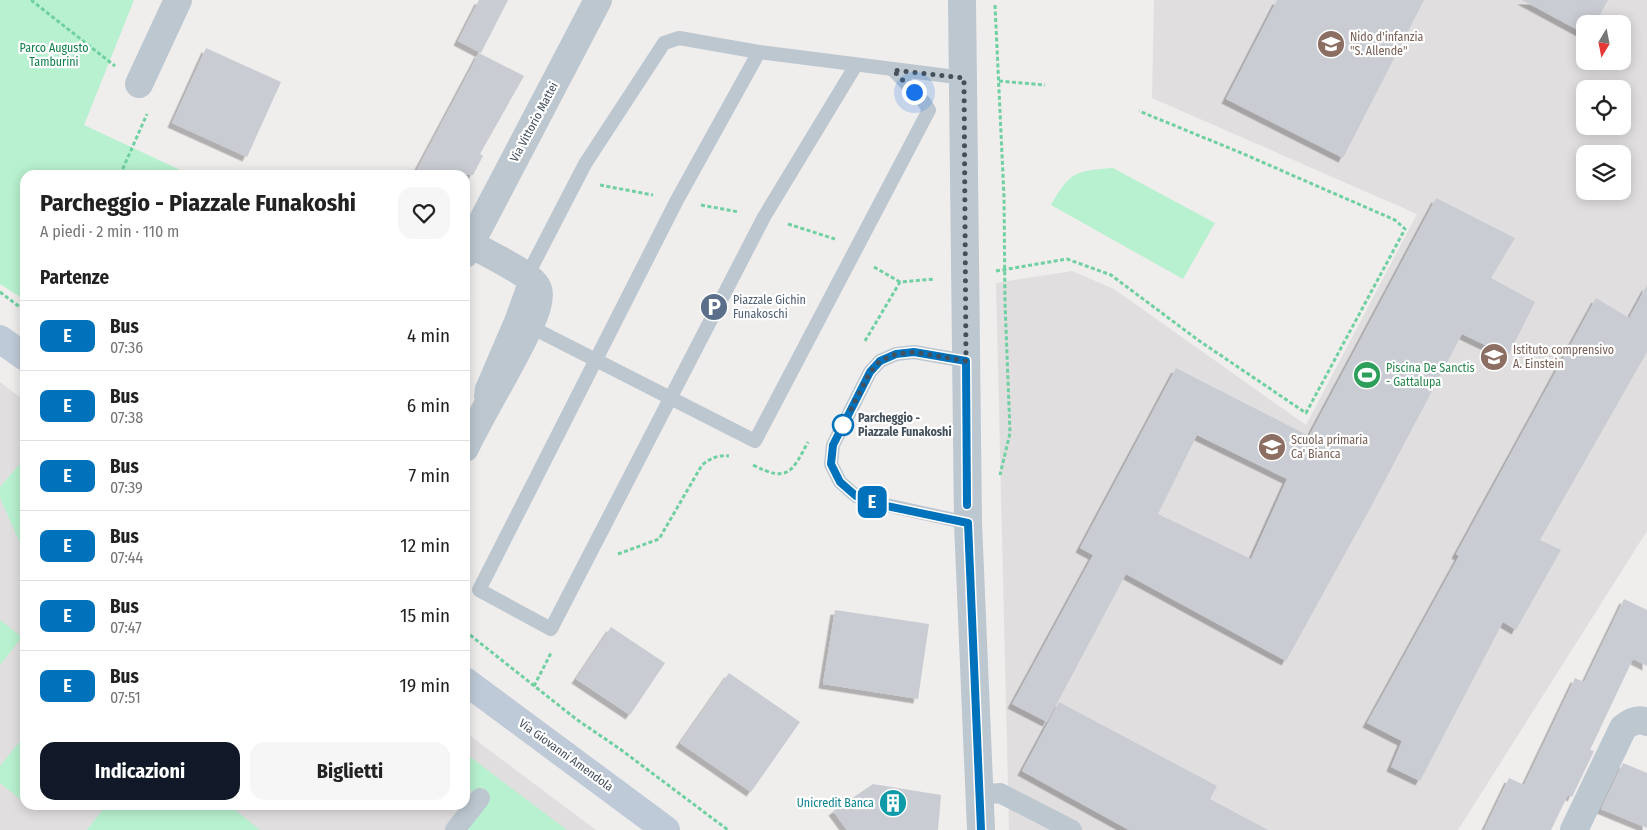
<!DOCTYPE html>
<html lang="it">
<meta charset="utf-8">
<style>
:root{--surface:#fff;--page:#f6f6f6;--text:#222;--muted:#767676;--line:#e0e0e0;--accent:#111827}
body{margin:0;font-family:"Fira Sans Condensed",sans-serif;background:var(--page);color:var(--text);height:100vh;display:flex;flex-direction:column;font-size:19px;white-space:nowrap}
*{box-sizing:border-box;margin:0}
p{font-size:16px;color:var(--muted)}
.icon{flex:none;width:28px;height:28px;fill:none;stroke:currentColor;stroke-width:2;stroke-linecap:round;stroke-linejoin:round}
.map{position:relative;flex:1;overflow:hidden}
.sheet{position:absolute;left:20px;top:170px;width:450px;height:640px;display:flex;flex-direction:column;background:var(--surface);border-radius:15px;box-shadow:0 2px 12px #0003}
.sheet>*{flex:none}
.badge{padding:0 10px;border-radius:8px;font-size:18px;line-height:32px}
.needle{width:32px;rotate:190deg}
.controls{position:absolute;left:1576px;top:15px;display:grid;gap:10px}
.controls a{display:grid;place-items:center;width:55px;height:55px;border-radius:10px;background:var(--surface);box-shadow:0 2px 12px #0003;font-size:25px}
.you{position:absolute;width:25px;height:25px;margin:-12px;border:4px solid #fff;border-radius:50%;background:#1a73e8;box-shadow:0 0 0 8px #1a73e833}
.map>.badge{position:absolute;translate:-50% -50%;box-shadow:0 0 0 2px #fff}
h2{padding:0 20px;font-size:19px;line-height:45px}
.round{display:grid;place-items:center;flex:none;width:52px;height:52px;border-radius:15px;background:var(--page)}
.head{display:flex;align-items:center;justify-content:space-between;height:85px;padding:0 20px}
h1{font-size:24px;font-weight:700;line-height:38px}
.primary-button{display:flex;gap:10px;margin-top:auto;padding:10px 20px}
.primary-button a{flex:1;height:58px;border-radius:15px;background:var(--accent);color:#fff;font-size:20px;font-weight:700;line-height:58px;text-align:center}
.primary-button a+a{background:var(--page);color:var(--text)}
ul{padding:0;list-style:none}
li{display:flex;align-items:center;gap:15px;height:70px;padding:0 20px;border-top:1px solid var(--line)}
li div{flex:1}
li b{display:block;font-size:19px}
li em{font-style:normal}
li .badge{min-width:55px;font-weight:700;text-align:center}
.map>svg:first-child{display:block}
</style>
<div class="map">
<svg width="1647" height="830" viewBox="0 0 1647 830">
<defs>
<filter id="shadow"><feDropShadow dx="-4.5" dy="4.5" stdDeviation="0" flood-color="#0004"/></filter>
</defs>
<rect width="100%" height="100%" fill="#f0eded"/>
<g fill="#e1dedf" fill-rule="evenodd">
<path d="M 1154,0 L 1647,0 L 1647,531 L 1458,830 L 1009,830 L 996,283 L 1072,271 L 1114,289 L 1306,425 L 1417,214 L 1152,98 ZM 1585,24 L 1622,24 L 1622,61 L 1585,61 ZM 1585,89 L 1622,89 L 1622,126 L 1585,126 ZM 1585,154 L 1622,154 L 1622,191 L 1585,191 Z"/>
<polygon points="0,382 25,401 25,805 465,805 465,732 596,830 0,830"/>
</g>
<g fill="#b8f1cf">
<polygon points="0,0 134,0 84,125 191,175 25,175 25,300 0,284"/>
<path d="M 1113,168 L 1215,223 L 1183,279 L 1051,205 C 1070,171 1076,171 1113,168 Z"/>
<polygon points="25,458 25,548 21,545 0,498 0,487"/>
<polygon points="0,620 22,637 0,665"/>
<polygon points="25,735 25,803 0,783 0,766"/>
<polygon points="465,753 567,830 455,830 480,798 465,786"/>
<polygon points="106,805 229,805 260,830 87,830"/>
</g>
<g fill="#c9ccd2" fill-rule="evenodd" filter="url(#shadow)">
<polygon points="479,0 508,0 481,53 458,41"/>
<polygon points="1277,0 1424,0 1343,158 1226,99"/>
<polygon points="1522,0 1608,0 1595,24 1585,24 1585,34"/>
<polygon points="206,48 281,82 247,157 172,123"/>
<polygon points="479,53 524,76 480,154 483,156 473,175 414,175"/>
<path d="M 1436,198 L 1515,238 L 1491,278 L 1535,302 L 1508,356 L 1462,334 L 1373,503 L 1286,661 L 1126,574 L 1047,722 L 1012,704 L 1093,555 L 1080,548 L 1176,368 L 1309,436 ZM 1197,435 L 1287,479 L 1251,559 L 1158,514 Z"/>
<polygon points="1647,285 1647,352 1540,540 1561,550 1516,630 1503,622 1420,781 1391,767 1402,741 1367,723 1459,556 1456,554 1596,298 1629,318"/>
<polygon points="1624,599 1647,610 1647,666 1633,659 1590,750 1594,751 1572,797 1568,795 1551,830 1484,830 1509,778 1524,785 1575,678 1584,682"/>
<polygon points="835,610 929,624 918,699 823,684"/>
<polygon points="611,627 665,663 630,715 576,679"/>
<polygon points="729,673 800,722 751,792 680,743"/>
<polygon points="1059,702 1217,786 1210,799 1268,830 1129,830 1022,771"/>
<polygon points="1623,763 1647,773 1647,828 1601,809"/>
<polygon points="873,784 941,795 938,830 847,830 833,811"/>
</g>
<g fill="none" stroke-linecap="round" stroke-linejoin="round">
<g stroke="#6fd0a1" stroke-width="3" stroke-dasharray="4 2.5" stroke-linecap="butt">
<polyline points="31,0 115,66"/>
<polyline points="995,5 1004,197 1005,302 1010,433 1000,475"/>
<polyline points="999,81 1045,85"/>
<polyline points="120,175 147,114"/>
<polyline points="600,185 653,195"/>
<polyline points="701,205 739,212"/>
<polyline points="788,224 835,239"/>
<polyline points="874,267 900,282"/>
<polyline points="996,271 1067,259 1111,275 1198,340 1306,413 1405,229 1395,220 1239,152 1139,111"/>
<polyline points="0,292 25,311"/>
<polyline points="865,341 900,282 935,279"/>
<path d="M 753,465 C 788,483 792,472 808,442"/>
<path d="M 618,554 L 659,539 L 702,465 C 711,458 717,455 729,456"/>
<polyline points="465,631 576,719 620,749 728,830"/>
<polyline points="534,686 551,653"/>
</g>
<g stroke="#bcc7d0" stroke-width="14">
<polyline points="759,52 677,200 479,590 551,629 764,217 856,65"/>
<polyline points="527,325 755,441 929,110 924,102 893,70"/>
<polyline points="966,361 914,352 896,354 880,361 870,372 833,445 831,464 840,482 856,496 877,503 968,523"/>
<polyline points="481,397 482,388 512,318 527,276 585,164 664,43 679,38 759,52 964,78"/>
</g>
<g stroke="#bcc7d0" stroke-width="20">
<polyline points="979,795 1000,793 1072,830"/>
<polyline points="455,830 480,798"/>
</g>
<g stroke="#bcc7d0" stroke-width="28">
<polyline points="962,0 968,523 981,830"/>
<polyline points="139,84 178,0"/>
<polyline points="465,254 598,0"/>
<path d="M 465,448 C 485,407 510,368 529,327 C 534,317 543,297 537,287 C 530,273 486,253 471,244"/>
<path d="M 1574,830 L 1623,728 C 1630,722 1638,718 1647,722"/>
</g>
<g stroke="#becad7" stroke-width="28">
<polyline points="0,339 25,357"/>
<polyline points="465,681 666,830"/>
</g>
</g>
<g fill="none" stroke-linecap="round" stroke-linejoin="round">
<defs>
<polyline id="line" points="967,505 966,361 914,352 896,354 880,361 870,372 833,445 831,464 840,482 856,496 877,504 968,523 981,830"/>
</defs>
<use href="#line" stroke="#fff" stroke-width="11"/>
<use href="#line" stroke="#0072bc" stroke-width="8"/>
<polyline stroke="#44505b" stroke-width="5" stroke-dasharray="0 9" points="843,425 870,372 880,361 896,354 914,352 966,361 964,78 893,70 914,92"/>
</g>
<defs>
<symbol id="school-disc" viewBox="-11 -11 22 22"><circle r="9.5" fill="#8d6e63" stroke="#fff"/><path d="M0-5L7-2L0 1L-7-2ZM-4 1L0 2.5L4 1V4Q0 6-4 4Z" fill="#fff"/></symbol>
<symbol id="parking-disc" viewBox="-11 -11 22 22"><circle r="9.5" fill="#5c6f8a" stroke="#fff"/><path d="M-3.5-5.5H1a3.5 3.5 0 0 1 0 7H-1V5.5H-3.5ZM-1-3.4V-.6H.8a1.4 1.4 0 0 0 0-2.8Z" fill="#fff"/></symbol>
<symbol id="stadium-disc" viewBox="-11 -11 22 22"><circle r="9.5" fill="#2e9e5b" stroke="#fff"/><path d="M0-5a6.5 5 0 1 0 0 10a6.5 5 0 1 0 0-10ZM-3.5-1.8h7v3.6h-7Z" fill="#fff"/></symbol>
<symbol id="building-disc" viewBox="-11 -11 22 22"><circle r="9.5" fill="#0f9aa8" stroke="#fff"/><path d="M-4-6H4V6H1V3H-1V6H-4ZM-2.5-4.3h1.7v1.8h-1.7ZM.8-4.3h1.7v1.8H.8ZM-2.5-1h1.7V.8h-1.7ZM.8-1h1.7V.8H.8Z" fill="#fff"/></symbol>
</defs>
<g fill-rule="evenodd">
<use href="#school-disc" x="1315" y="28" width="32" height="32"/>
<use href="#parking-disc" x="698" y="291" width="32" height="32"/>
<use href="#school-disc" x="1478" y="341" width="32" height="32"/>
<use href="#stadium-disc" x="1351" y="359" width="32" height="32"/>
<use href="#school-disc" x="1256" y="431" width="32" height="32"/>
<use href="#building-disc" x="877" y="787" width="32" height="32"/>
</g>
<circle fill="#fff" stroke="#0072bc" stroke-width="2.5" cx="843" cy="425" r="10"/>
<g text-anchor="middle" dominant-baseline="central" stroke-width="4.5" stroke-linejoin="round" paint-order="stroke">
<g font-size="12" fill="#785e54" stroke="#fff" text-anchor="start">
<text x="1350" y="37">Nido d'infanzia<tspan x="1350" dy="14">"S. Allende"</tspan></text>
<text x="1513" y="350">Istituto comprensivo<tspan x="1513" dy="14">A. Einstein</tspan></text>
<text x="1291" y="440">Scuola primaria<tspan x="1291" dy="14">Ca' Bianca</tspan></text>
</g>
<g font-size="12" fill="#12804a" stroke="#fff">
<text x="54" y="48">Parco Augusto<tspan x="54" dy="14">Tamburini</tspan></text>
</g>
<g font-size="12" fill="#44505b" stroke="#fff">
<text transform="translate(534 122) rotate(-62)">Via Vittorio Mattei</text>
<text transform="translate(566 755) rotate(36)">Via Giovanni Amendola</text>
</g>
<g font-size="12" fill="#4e5e75" stroke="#fff" text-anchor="start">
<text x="733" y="300">Piazzale Gichin<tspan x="733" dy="14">Funakoschi</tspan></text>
</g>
<g font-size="12" fill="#27864d" stroke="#fff" text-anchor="start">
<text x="1386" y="368">Piscina De Sanctis<tspan x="1386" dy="14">- Gattalupa</tspan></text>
</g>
<g font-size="12" font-weight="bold" fill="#44505b" stroke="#fff" text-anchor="start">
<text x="858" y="418">Parcheggio -<tspan x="858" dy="14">Piazzale Funakoshi</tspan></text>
</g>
<g font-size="12" fill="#0d838f" stroke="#fff" text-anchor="end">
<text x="874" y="803">Unicredit Banca</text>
</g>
</g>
</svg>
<div class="controls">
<a><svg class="needle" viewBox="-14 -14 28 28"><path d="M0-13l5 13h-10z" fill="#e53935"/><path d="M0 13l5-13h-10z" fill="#767676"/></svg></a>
<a><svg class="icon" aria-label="locate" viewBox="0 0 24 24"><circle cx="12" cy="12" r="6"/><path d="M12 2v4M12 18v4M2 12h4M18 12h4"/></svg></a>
<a><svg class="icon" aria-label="layers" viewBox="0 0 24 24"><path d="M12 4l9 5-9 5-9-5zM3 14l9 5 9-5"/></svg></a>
</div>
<div class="you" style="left:914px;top:92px"></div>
<b class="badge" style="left:872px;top:502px;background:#0072bc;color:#fff">E</b>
<section class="sheet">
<div class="head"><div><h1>Parcheggio - Piazzale Funakoshi</h1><p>A piedi · 2 min · 110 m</p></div><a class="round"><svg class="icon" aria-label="heart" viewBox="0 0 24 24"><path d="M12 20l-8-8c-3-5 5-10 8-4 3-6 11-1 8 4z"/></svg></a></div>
<h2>Partenze</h2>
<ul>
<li><span class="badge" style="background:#0072bc;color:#fff">E</span><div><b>Bus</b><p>07:36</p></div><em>4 min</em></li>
<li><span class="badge" style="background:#0072bc;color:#fff">E</span><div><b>Bus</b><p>07:38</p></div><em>6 min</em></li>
<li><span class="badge" style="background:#0072bc;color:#fff">E</span><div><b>Bus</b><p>07:39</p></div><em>7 min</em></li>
<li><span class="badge" style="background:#0072bc;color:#fff">E</span><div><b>Bus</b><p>07:44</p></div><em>12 min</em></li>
<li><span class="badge" style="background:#0072bc;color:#fff">E</span><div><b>Bus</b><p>07:47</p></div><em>15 min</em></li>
<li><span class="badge" style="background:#0072bc;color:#fff">E</span><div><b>Bus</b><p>07:51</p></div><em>19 min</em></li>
</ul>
<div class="primary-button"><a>Indicazioni</a><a>Biglietti</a></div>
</section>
</div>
